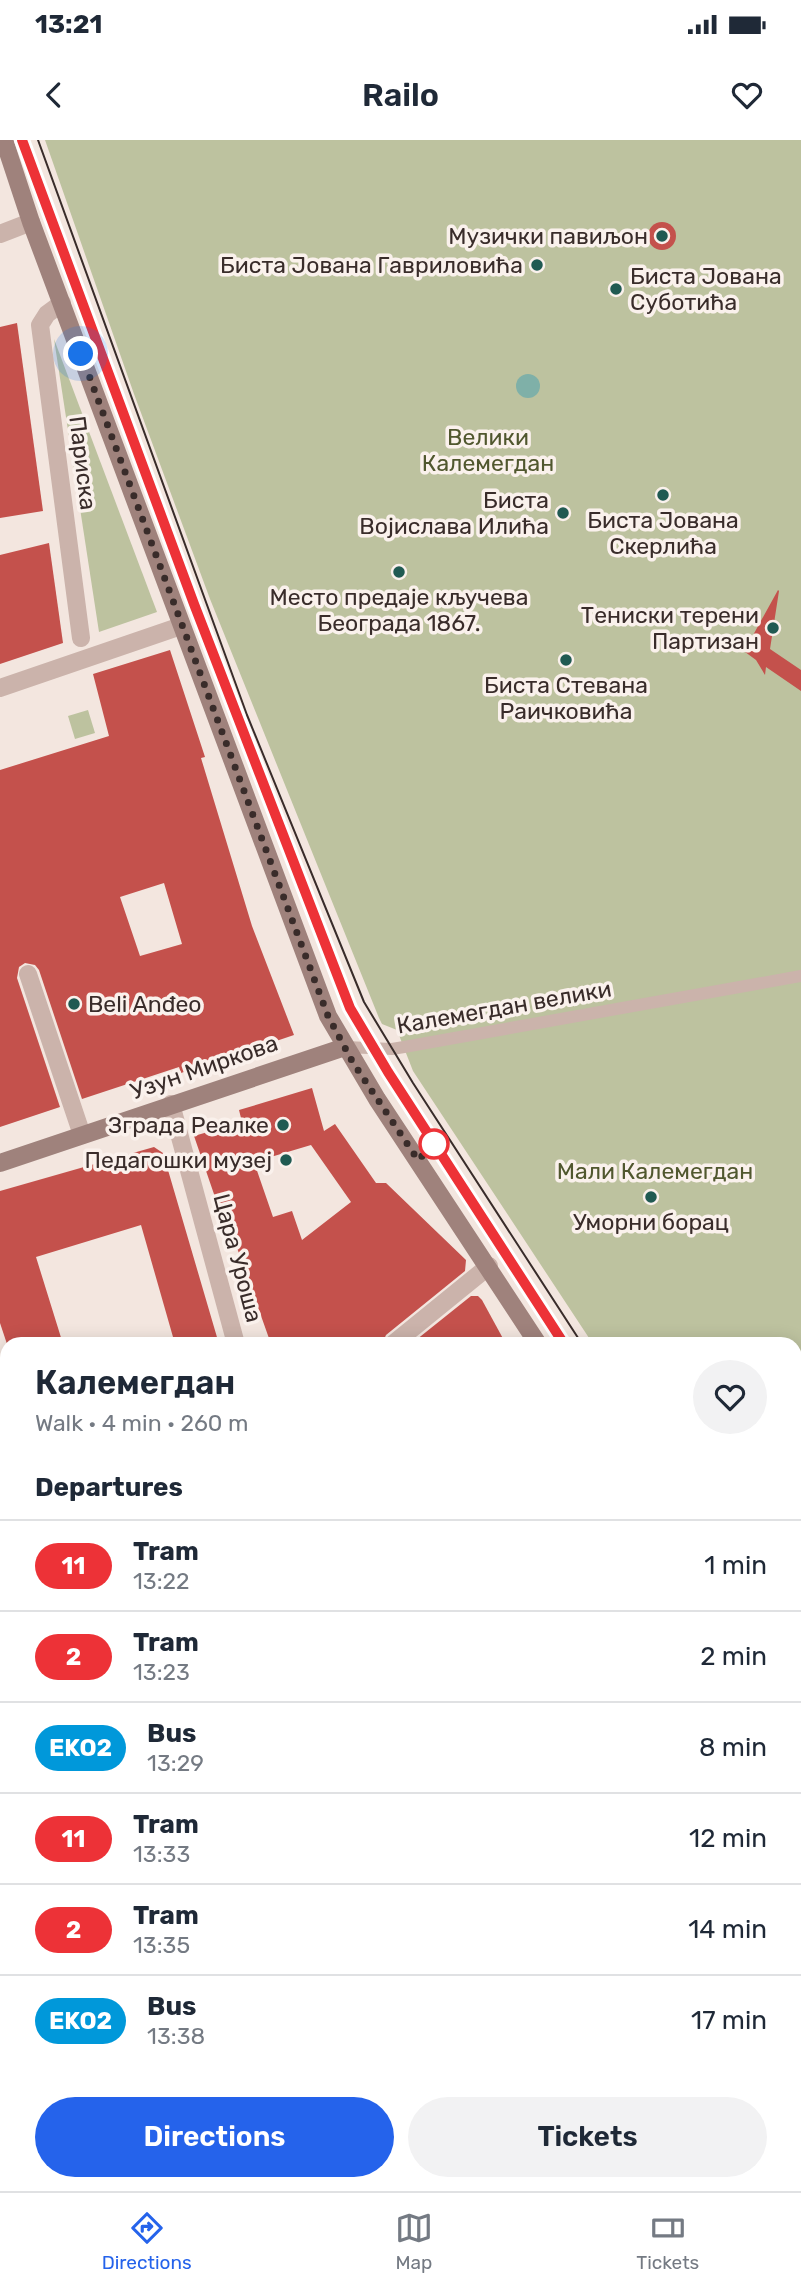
<!DOCTYPE html>
<meta charset="utf-8">
<style>
:root{--surface:#fff;--page:#f2f2f3;--text:#1f2937;--muted:#747a83;--line:#e0e1e3;--accent:#2563eb}
body{margin:0;font-family:Rubik,sans-serif;background:var(--page);color:var(--text);height:100vh;display:flex;flex-direction:column;font-size:26px;white-space:nowrap}
*{box-sizing:border-box;margin:0}
p{font-size:23px;color:var(--muted)}
.icon{flex:none;width:38px;height:38px;fill:none;stroke:currentColor;stroke-width:2;stroke-linecap:round;stroke-linejoin:round}
.map{position:relative;flex:1;overflow:hidden}
.details{position:absolute;left:0px;top:1197px;width:802px;height:854px;display:flex;flex-direction:column;background:var(--surface);border-radius:21px 21px 0 0;box-shadow:0 4px 18px #0003}
.details>*{flex:none}
.badge{padding:0 14px;border-radius:23px;font-size:24px;line-height:46px}
.you{position:absolute;width:35px;height:35px;margin:-18px;border:5px solid #fff;border-radius:50%;background:#1a73e8;box-shadow:0 0 0 10px #1a73e833}
.map>.badge{position:absolute;translate:-50% -50%;box-shadow:0 0 0 4px #fff}
h2{padding:0 35px;font-size:26px;line-height:63px}
.round{display:grid;place-items:center;flex:none;width:74px;height:74px;border-radius:37px;background:var(--page)}
.overview{display:flex;align-items:center;justify-content:space-between;height:119px;padding:0 35px}
h1{font-size:33px;font-weight:600;line-height:52px}
.action{display:flex;gap:14px;margin-top:auto;padding:14px 35px}
.action a{flex:1;height:80px;border-radius:42px;background:var(--accent);color:#fff;font-size:28px;font-weight:600;line-height:80px;text-align:center}
.action a+a{background:var(--page);color:var(--text)}
ul{padding:0;list-style:none}
li{display:flex;align-items:center;gap:21px;height:91px;padding:0 35px;border-top:2px solid var(--line)}
li div{flex:1}
li b{display:block;font-size:26px}
li em{font-style:normal}
li .badge{min-width:77px;font-weight:700;text-align:center}
.status{display:flex;justify-content:space-between;align-items:center;height:49px;padding:0 35px;background:var(--surface);direction:ltr}
.status svg{height:19px;fill:currentColor}
header{display:flex;justify-content:space-between;align-items:center;height:91px;padding:0 35px;background:var(--surface);font-size:32px;font-weight:600}
.tab-bar{display:flex;justify-content:space-around;align-items:center;height:98px;border-top:2px solid var(--line);background:var(--surface);font-size:19px;color:var(--muted)}
.tab-bar a{display:grid;justify-items:center;gap:4px}
.tab-bar .on{color:var(--accent)}
.map>svg:first-child{display:block}
</style>
<div class="status"><b>13:21</b><svg viewBox="0 0 49 12"><path d="M0 12V9h3v3zM5 12V6h3v6zM10 12V3h3v9zM15 12V0h3v12zM26 1h20v11H26zM47 4h2v5h-2z"/></svg></div>
<header><svg class="icon" aria-label="back" viewBox="0 0 24 24"><path d="M15 5l-7 7 7 7"/></svg>Railo<svg class="icon" aria-label="heart" viewBox="0 0 24 24"><path d="M12 20l-8-8c-3-5 5-10 8-4 3-6 11-1 8 4z"/></svg></header>
<div class="map">
<svg width="801" height="2051" viewBox="0 0 801 2051">
<rect width="100%" height="100%" fill="#f3e6df"/>
<g fill="#bdc29f">
<polygon points="45,0 801,0 801,1417 794,1413 794,1204 593,1204 413,931 397,890 382,884 379,878 210,459 134,254"/>
<polygon points="54,199 157,472 99,492"/>
<polygon points="88,570 95,593 75,599 68,576"/>
</g>
<circle fill="#7fb0a8" cx="528" cy="246" r="12"/>
<g fill="#c4514c" fill-rule="evenodd">
<circle cx="662" cy="96" r="14"/>
<polygon points="17,183 43,371 0,378 0,187"/>
<polygon points="49,403 63,503 0,524 0,415"/>
<polygon points="778,450 779,451 770,509 801,530 801,551 766,527 765,535 756,520 741,509 750,496 752,497"/>
<path d="M 170,510 L 205,617 L 201,618 L 252,786 L 294,895 L 181,933 L 179,927 L 82,959 L 39,830 L 35,825 L 25,823 L 19,827 L 17,838 L 60,967 L 0,987 L 0,630 L 109,596 L 93,534 ZM 164,743 L 182,804 L 140,816 L 120,757 Z"/>
<path d="M 312,948 L 324,991 L 335,984 L 376,1043 L 386,1043 L 466,1120 L 465,1131 L 386,1195 L 382,1204 L 271,1204 L 230,1088 L 226,1089 L 194,996 L 242,982 L 239,970 ZM 311,1005 L 351,1062 L 302,1100 L 292,1071 L 273,1077 L 254,1022 Z"/>
<polygon points="154,1007 163,1013 219,1204 175,1204 141,1085 36,1117 63,1204 7,1204 0,1183 0,1051"/>
<polygon points="471,1156 478,1156 482,1160 506,1204 411,1204"/>
</g>
<g fill="none" stroke-linecap="round" stroke-linejoin="round">
<polyline stroke="#cbb3ab" stroke-width="12" points="345,907 392,909 404,907 801,836"/>
<g stroke="#cbb3ab" stroke-width="18">
<polyline points="0,94 31,82"/>
<polyline points="62,163 47,174 40,185 81,498"/>
<polyline points="0,548 181,486"/>
<polyline points="28,834 82,995"/>
<polyline points="171,964 236,1204"/>
<polyline points="393,1204 489,1126"/>
<polyline points="794,1536 801,1533"/>
<polyline points="794,1889 801,1886"/>
<polyline points="0,1907 7,1904"/>
<polyline points="583,2044 586,2051"/>
<polyline points="442,2051 457,2044"/>
</g>
<g stroke="#9f827c" stroke-width="18">
<polyline points="4,0 31,82 328,876 377,959 538,1204"/>
<polyline points="0,1023 345,907"/>
<polyline points="0,1283 7,1304"/>
<polyline points="794,1472 801,1476"/>
<polyline points="0,1484 7,1482"/>
<polyline points="794,1754 801,1768"/>
<polyline points="254,2044 256,2051"/>
</g>
<g stroke="#392c2a" stroke-width="2">
<polyline points="22,0 194,464 350,868 388,932 565,1204"/>
<polyline points="38,0 247,575 364,862 413,943 582,1204"/>
<polyline points="794,1434 801,1438"/>
<polyline points="794,1451 801,1456"/>
</g>
</g>
<g fill="none" stroke-linecap="round" stroke-linejoin="round">
<defs>
<polyline id="line" points="22,0 194,464 350,868 388,932 564,1204"/>
</defs>
<use href="#line" stroke="#fff" stroke-width="16"/>
<use href="#line" stroke="#ed3237" stroke-width="10"/>
<polyline stroke="#392c2a" stroke-width="7" stroke-dasharray="0 12.6" points="81,214 328,876 352,921 418,1020 434,1004"/>
</g>
<g fill="#205a52" stroke="#faf1ec" stroke-width="2.5">
<circle cx="662" cy="96" r="7"/>
<circle cx="537" cy="125" r="7"/>
<circle cx="616" cy="149" r="7"/>
<circle cx="663" cy="355" r="7"/>
<circle cx="563" cy="373" r="7"/>
<circle cx="399" cy="432" r="7"/>
<circle cx="773" cy="488" r="7"/>
<circle cx="566" cy="520" r="7"/>
<circle cx="74" cy="864" r="7"/>
<circle cx="283" cy="985" r="7"/>
<circle cx="286" cy="1020" r="7"/>
<circle cx="651" cy="1057" r="7"/>
</g>
<circle fill="#fff" stroke="#ed3237" stroke-width="3.5" cx="434" cy="1004" r="14"/>
<g text-anchor="middle" dominant-baseline="central" stroke-width="7" stroke-linejoin="round" paint-order="stroke">
<g font-size="23" fill="#392c2a" stroke="#faf1ec" text-anchor="end">
<text x="648" y="96">Музички павиљон</text>
<text x="523" y="125">Биста Јована Гавриловића</text>
<text x="630" y="136" text-anchor="start">Биста Јована<tspan x="630" dy="26">Суботића</tspan></text>
<text x="549" y="360">Биста<tspan x="549" dy="26">Војислава Илића</tspan></text>
<text x="663" y="380" text-anchor="middle">Биста Јована<tspan x="663" dy="26">Скерлића</tspan></text>
<text x="399" y="457" text-anchor="middle">Место предаје кључева<tspan x="399" dy="26">Београда 1867.</tspan></text>
<text x="759" y="475">Тениски терени<tspan x="759" dy="26">Партизан</tspan></text>
<text x="566" y="545" text-anchor="middle">Биста Стевана<tspan x="566" dy="26">Раичковића</tspan></text>
<text x="88" y="864" text-anchor="start">Beli Anđeo</text>
<text x="269" y="985">Зграда Реалке</text>
<text x="272" y="1020">Педагошки музеј</text>
<text x="651" y="1082" text-anchor="middle">Уморни борац</text>
</g>
<g font-size="23" fill="#50572e" stroke="#faf1ec">
<text x="488" y="297">Велики<tspan x="488" dy="26">Калемегдан</tspan></text>
<text x="655" y="1031">Мали Калемегдан</text>
</g>
<g font-size="23" fill="#392c2a" stroke="#faf1ec">
<text transform="translate(83 323) rotate(83)">Париска</text>
<text transform="translate(504 867) rotate(-10)">Калемегдан велики</text>
<text transform="translate(204 927) rotate(-19)">Узун Миркова</text>
<text transform="translate(238 1118) rotate(75)">Цара Уроша</text>
</g>
</g>
</svg>
<div class="you" style="left:81px;top:214px"></div>
<section class="details">
<div class="overview"><div><h1>Калемегдан</h1><p>Walk · 4 min · 260 m</p></div><a class="round"><svg class="icon" aria-label="heart" viewBox="0 0 24 24"><path d="M12 20l-8-8c-3-5 5-10 8-4 3-6 11-1 8 4z"/></svg></a></div>
<h2>Departures</h2>
<ul>
<li><span class="badge" style="background:#ed3237;color:#fff">11</span><div><b>Tram</b><p>13:22</p></div><em>1 min</em></li>
<li><span class="badge" style="background:#ed3237;color:#fff">2</span><div><b>Tram</b><p>13:23</p></div><em>2 min</em></li>
<li><span class="badge" style="background:#0098da;color:#fff">EKO2</span><div><b>Bus</b><p>13:29</p></div><em>8 min</em></li>
<li><span class="badge" style="background:#ed3237;color:#fff">11</span><div><b>Tram</b><p>13:33</p></div><em>12 min</em></li>
<li><span class="badge" style="background:#ed3237;color:#fff">2</span><div><b>Tram</b><p>13:35</p></div><em>14 min</em></li>
<li><span class="badge" style="background:#0098da;color:#fff">EKO2</span><div><b>Bus</b><p>13:38</p></div><em>17 min</em></li>
</ul>
<div class="action"><a>Directions</a><a>Tickets</a></div>
</section>
</div>
<nav class="tab-bar">
<a class="on"><svg class="icon" aria-label="directions" viewBox="0 0 24 24"><path d="M12 3l9 9-9 9-9-9zM9 14v-3h6M13 9l2 2-2 2"/></svg>Directions</a>
<a><svg class="icon" aria-label="map" viewBox="0 0 24 24"><path d="M3 6l6-2 6 2 6-2v14l-6 2-6-2-6 2zM9 4v14M15 6v14"/></svg>Map</a>
<a><svg class="icon" aria-label="tickets" viewBox="0 0 24 24"><path d="M3 7h18v10H3zM15 7v10"/></svg>Tickets</a>
</nav>
